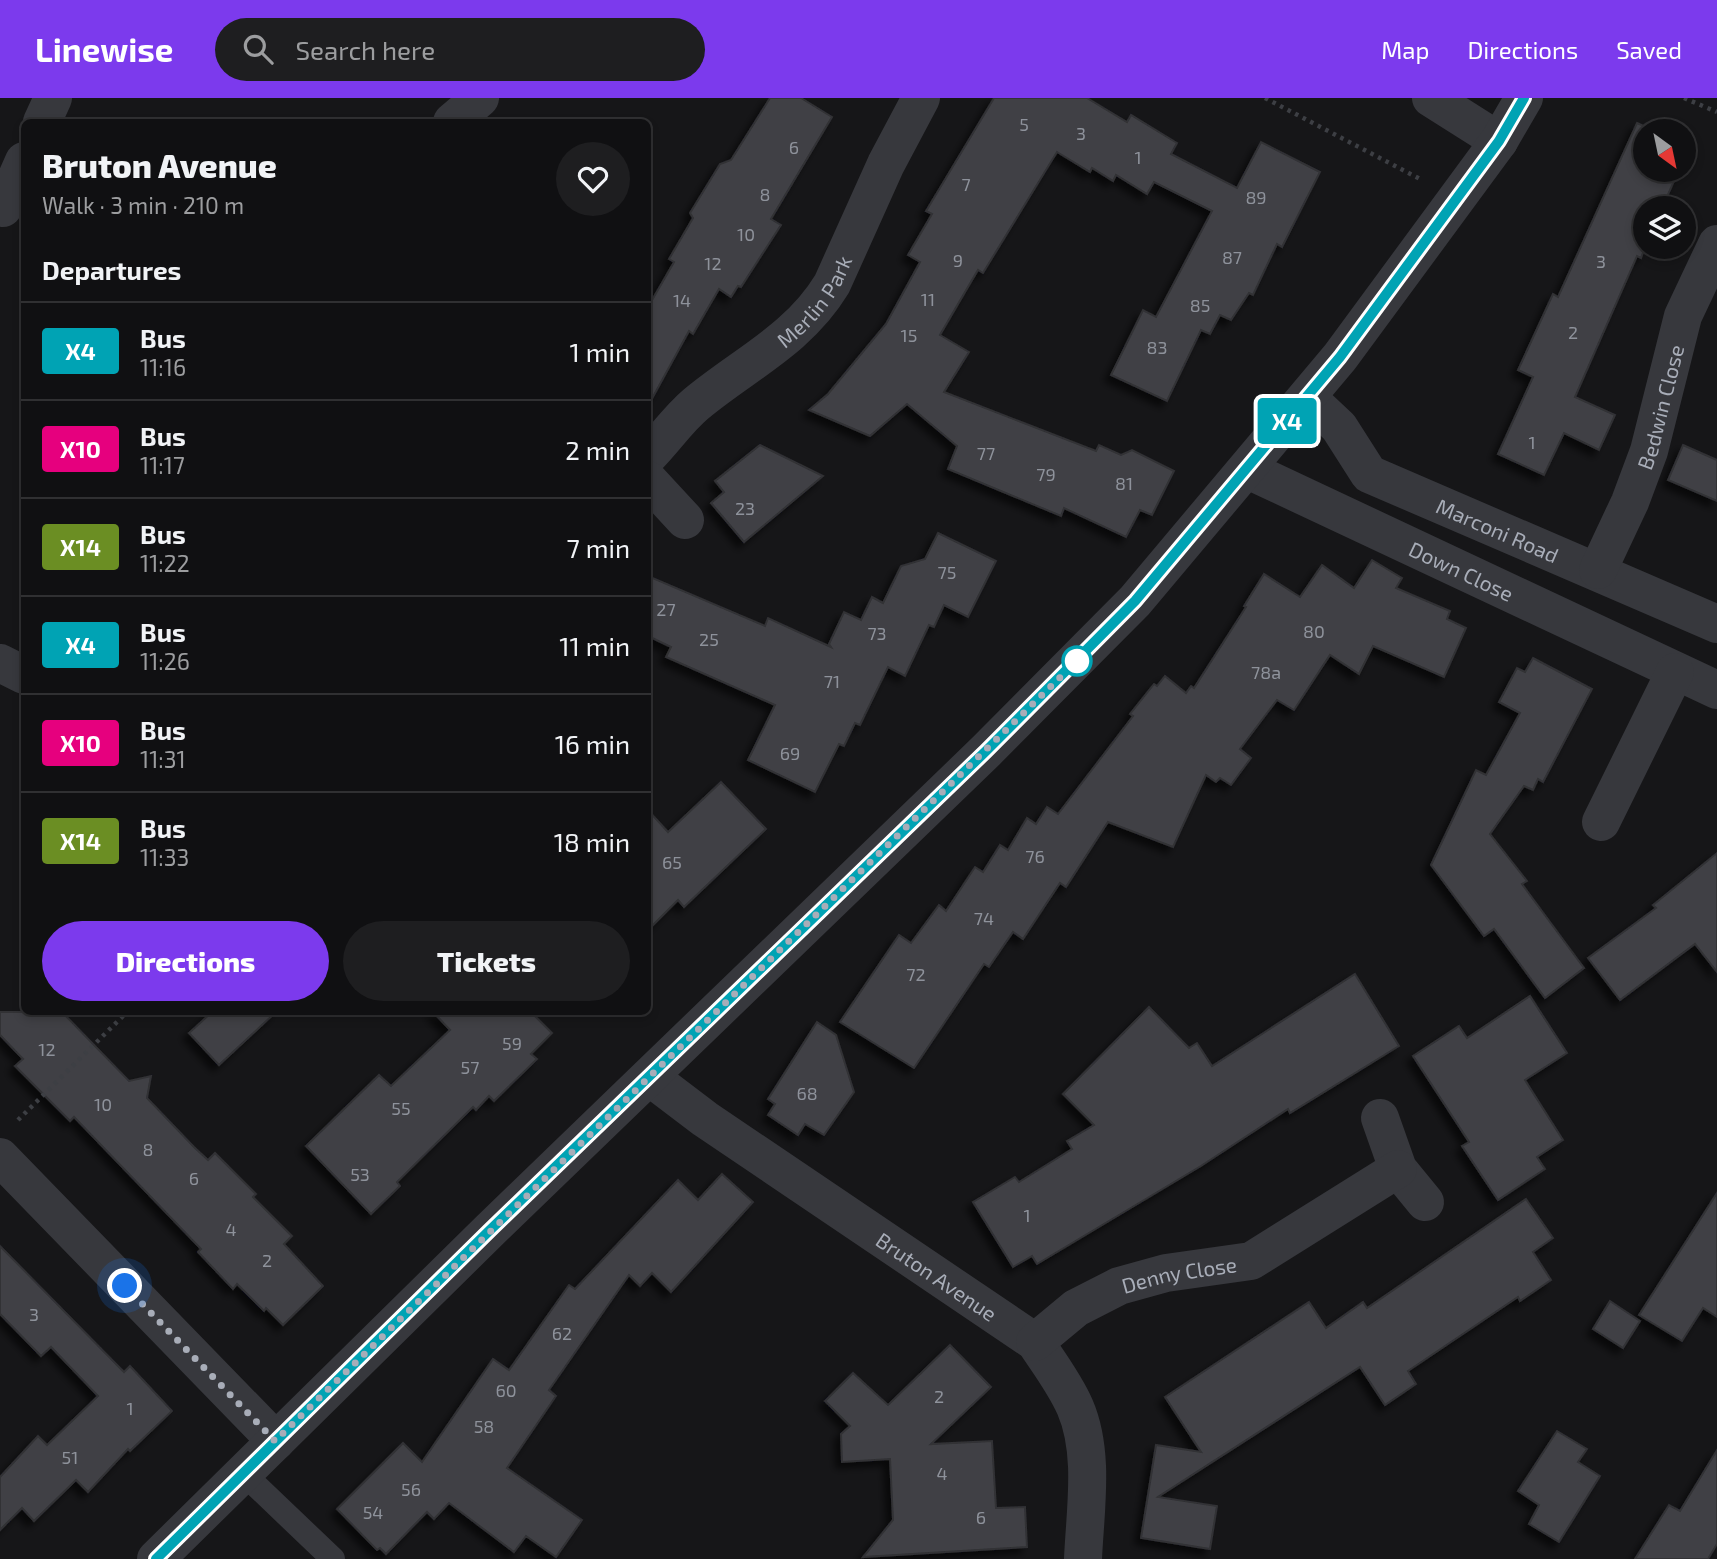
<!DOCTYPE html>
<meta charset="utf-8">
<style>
:root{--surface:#101012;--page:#1e1e20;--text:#f1f3f6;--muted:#9c9d9f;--line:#303032;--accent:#7c3aed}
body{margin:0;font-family:"Exo 2",sans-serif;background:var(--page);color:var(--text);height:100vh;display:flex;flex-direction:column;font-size:26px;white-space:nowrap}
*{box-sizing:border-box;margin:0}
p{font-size:23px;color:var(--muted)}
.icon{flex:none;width:38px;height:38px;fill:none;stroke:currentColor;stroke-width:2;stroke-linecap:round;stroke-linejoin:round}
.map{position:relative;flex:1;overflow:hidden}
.sheet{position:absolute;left:21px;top:21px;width:630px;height:896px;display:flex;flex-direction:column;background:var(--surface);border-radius:10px;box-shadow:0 4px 10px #0003,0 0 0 2px var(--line)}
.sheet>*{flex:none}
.badge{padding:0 14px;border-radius:5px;font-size:24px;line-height:46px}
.needle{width:46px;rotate:147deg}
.fabs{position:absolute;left:1633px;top:21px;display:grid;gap:14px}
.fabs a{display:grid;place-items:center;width:63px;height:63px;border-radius:50%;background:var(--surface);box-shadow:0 4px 10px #0003,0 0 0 2px var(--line);font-size:35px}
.you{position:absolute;width:35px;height:35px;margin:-18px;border:5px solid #fff;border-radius:50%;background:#1a73e8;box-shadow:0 0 0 10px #1a73e833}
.map>.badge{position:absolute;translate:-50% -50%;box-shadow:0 0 0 4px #fff}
h2{padding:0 21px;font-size:26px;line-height:63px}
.round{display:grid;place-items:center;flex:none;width:74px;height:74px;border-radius:37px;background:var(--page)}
.headline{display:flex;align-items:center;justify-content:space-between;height:119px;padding:0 21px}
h1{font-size:33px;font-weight:800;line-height:52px}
.button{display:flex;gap:14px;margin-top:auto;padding:14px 21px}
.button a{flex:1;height:80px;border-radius:42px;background:var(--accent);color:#fff;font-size:28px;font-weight:800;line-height:80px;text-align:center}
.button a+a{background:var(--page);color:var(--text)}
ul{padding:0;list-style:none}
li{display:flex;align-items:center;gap:21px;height:98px;padding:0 21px;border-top:2px solid var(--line)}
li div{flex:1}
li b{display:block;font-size:26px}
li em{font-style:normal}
li .badge{min-width:77px;font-weight:700;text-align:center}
header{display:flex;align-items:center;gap:42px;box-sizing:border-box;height:98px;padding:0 35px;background:var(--accent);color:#fff}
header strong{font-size:33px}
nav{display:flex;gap:38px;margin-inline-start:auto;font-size:24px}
.search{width:490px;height:63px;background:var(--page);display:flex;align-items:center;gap:18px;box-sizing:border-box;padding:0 24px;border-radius:38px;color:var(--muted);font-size:26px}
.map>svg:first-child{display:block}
</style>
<header>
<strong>Linewise</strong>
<div class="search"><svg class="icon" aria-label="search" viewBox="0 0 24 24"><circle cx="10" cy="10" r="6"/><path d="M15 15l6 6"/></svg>Search here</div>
<nav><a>Map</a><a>Directions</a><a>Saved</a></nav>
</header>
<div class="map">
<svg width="1717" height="1461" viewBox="0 0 1717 1461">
<defs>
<filter id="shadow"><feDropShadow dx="-6" dy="6" stdDeviation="3.5" flood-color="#0009"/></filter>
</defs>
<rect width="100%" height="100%" fill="#161618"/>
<g fill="#404145" stroke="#303034" stroke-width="2" filter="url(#shadow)">
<polygon points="770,0 801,0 832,19 771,121 781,127 741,189 738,188 731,199 719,191 693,236 689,233 648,308 648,209 674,164 669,161 693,120 690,115 720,66 731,62"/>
<polygon points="994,0 1087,0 1127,24 1131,17 1177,45 1171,56 1237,90 1261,44 1320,74 1282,149 1277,146 1253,197 1249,195 1231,222 1220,217 1210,236 1201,232 1167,303 1111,277 1143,212 1156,219 1212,113 1154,84 1147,96 1116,77 1113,83 1092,70 1090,74 1057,54 983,175 978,172 940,237 969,254 944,294 1096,353 1099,347 1121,357 1132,352 1174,373 1152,417 1140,412 1126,439 1064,410 1061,418 948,371 957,348 907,306 870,338 809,312 828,296 886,226 920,164 908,157 932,116 926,113"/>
<polygon points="1637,25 1655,33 1645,33 1645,72 1679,72 1662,110 1645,110 1645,149 1641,160 1637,158 1575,299 1615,317 1599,352 1564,335 1544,377 1498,356 1533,279 1518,272 1553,196 1558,199"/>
<polygon points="760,347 823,378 744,444 711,405 724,394 715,383"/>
<polygon points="1683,347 1717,362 1717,403 1668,382"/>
<polygon points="938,435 996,463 968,519 944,507 934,529 929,527 905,578 888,569 860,627 855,625 844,648 839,646 815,694 748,662 775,607 666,559 671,549 648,538 648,478 765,528 768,520 831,549 829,546 844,514 861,522 872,499 883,505 901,468 925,461"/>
<polygon points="1372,462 1402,480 1396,490 1450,513 1447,521 1466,530 1444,579 1373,548 1359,576 1330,557 1294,612 1277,602 1240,651 1251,660 1231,687 1220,680 1216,684 1206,677 1173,749 1108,724 1066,789 1060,785 1023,841 1013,834 989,869 984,866 914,970 840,924 899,837 911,845 939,807 946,813 975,769 983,774 1000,747 1008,752 1027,720 1036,726 1047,709 1058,716 1133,618 1130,616 1154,586 1157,588 1165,578 1186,595 1191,588 1194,590 1246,509 1244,508 1264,476 1300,499 1322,467 1354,490"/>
<polygon points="1533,560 1592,591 1543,684 1538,681 1533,692 1524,688 1490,736 1527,783 1522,786 1584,870 1545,900 1494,831 1484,838 1431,767 1476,672 1486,677 1520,615 1499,604 1517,570 1525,574"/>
<polygon points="721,684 766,731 684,809 678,802 648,832 648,712 668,734"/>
<polygon points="1717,755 1717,874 1695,846 1620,902 1588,860 1656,810 1653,807"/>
<polygon points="1355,876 1399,948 1290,1015 1288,1011 1201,1068 1037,1166 1032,1158 1013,1169 973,1104 1015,1079 1019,1084 1072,1051 1067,1043 1094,1027 1063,996 1149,909 1189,950 1197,945 1212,968"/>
<polygon points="1530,898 1567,955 1525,982 1563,1042 1537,1059 1545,1071 1498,1102 1462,1048 1469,1044 1413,958 1459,928 1467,940"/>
<polygon points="0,914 62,914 129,983 151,978 147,1000 194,1049 208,1062 215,1055 256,1096 253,1099 292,1138 284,1146 323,1188 283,1227 266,1210 264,1213 237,1186 233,1191 198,1154 201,1151 74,1019 70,1023 15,968 23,961 0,937"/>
<polygon points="212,914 276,914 219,967 189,935"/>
<polygon points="433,914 531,914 552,935 531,956 537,961 494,1003 489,998 476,1012 473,1009 397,1084 400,1088 371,1116 306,1048 379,977 391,988 450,932"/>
<polygon points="817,924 836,937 854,994 824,1037 805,1026 798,1037 768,1017 775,1006 768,1001"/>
<polygon points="722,1076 753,1104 671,1194 652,1175 640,1188 629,1177 549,1292 556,1298 507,1370 582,1422 556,1459 526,1438 514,1454 449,1405 434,1421 427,1414 386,1456 380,1450 377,1452 337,1411 403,1345 422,1364 493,1261 509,1272 569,1187 575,1191 678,1082 698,1102"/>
<polygon points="1717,1095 1717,1219 1703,1210 1682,1243 1639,1217"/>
<polygon points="1526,1101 1553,1140 1533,1154 1551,1182 1520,1203 1518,1199 1408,1273 1416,1286 1385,1307 1360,1269 1158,1399 1217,1408 1210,1451 1141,1440 1156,1347 1201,1354 1165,1299 1309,1204 1326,1230 1363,1204 1367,1210"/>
<polygon points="0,1148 124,1274 130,1268 172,1313 130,1353 128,1351 88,1394 76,1382 34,1423 22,1410 0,1432 0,1379 38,1338 47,1347 98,1298 51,1249 41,1258 0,1216"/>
<polygon points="1610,1203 1640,1223 1623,1250 1593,1231"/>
<polygon points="950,1247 991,1289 931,1346 992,1343 996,1410 1025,1409 1027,1449 863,1459 893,1422 890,1361 842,1364 841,1336 850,1328 825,1303 853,1275 888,1307"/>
<polygon points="1557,1333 1587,1351 1578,1364 1600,1378 1559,1444 1529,1426 1539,1407 1518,1393"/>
<polygon points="1717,1352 1717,1446 1708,1461 1635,1461 1669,1407 1680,1413"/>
</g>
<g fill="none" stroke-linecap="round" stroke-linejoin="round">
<g stroke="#3d3f44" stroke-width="4.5" stroke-dasharray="3.5 5" stroke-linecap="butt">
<polyline points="1265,0 1422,82"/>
<polyline points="1684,0 1717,14"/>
<polyline points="18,1022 127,914"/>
</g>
<polyline stroke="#37383d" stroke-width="24" points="243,1375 333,1461"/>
<g stroke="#37383d" stroke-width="38">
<polyline points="1431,0 1499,43"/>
<polyline points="42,24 53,0"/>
<polyline points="452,24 480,0"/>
<polyline points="3,110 24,63"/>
<path id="s1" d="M 1307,299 L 1339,329 L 1369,376 L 1717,526"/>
<path id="s2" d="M 648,358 C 665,341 677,322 696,306 C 744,266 798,242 832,186 L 886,66 L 921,0"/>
<path id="s3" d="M 1248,372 L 1717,592"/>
<polyline points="648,382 685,422"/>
<path id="s4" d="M 1598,472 L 1630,404 L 1649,353 L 1683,218 L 1717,146"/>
<polyline points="0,565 24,577"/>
<polyline points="1601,724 1675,574"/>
<path id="s5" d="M 651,980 L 705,1021 L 1035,1244 C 1049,1265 1065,1286 1075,1309 C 1095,1355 1085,1413 1083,1461"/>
<polyline points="1380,1020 1398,1071 1425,1104"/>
<polyline points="0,1059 276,1343"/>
<path id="s6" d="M 1035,1244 L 1076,1210 L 1119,1188 L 1166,1175 L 1251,1163 L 1398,1071"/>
</g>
<polyline stroke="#37383d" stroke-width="38" points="156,1461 490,1132 986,653 1135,503 1340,259 1499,43 1524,0"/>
</g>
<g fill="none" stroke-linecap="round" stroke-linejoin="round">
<defs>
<polyline id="line" points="156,1461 490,1132 986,653 1135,503 1340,259 1499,43 1524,0"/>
</defs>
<use href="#line" stroke="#fff" stroke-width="16"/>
<use href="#line" stroke="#00a3b4" stroke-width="10"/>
<polyline stroke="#a8adb8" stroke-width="7" stroke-dasharray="0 12.6" points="125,1188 275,1343 1077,563"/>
</g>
<circle fill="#fff" stroke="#00a3b4" stroke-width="3.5" cx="1077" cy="563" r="14"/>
<g text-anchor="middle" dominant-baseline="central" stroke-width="6" stroke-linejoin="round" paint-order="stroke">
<g font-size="18" fill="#8e929b">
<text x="1024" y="26">5</text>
<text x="1081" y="35">3</text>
<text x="794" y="49">6</text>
<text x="1138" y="59">1</text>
<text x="966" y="86">7</text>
<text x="765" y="96">8</text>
<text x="1256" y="99">89</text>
<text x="746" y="136">10</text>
<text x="1232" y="159">87</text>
<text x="958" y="162">9</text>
<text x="1601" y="163">3</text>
<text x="713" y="165">12</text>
<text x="928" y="201">11</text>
<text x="682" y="202">14</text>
<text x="1200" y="207">85</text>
<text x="1573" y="234">2</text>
<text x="909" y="237">15</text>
<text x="1157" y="249">83</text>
<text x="1532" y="344">1</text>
<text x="986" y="355">77</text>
<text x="1046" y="376">79</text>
<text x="1124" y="385">81</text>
<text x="745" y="410">23</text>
<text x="947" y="474">75</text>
<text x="666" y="511">27</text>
<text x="1314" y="533">80</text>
<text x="877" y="535">73</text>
<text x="709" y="541">25</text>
<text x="1266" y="574">78a</text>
<text x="832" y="583">71</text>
<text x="790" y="655">69</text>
<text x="1035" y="758">76</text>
<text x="672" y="764">65</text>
<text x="984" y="820">74</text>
<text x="916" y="876">72</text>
<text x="512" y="945">59</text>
<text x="47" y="951">12</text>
<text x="470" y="969">57</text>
<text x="807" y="995">68</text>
<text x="103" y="1006">10</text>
<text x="401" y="1010">55</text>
<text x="148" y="1051">8</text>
<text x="360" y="1076">53</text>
<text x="194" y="1080">6</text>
<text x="1027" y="1117">1</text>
<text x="231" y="1131">4</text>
<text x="267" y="1162">2</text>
<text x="34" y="1216">3</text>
<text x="562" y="1235">62</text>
<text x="506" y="1292">60</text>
<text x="939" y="1298">2</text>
<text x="130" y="1310">1</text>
<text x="484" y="1328">58</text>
<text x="70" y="1359">51</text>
<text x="942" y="1375">4</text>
<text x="411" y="1391">56</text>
<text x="373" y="1414">54</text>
<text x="981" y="1419">6</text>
</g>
<g font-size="21" fill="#a8adb8" stroke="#111113">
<text stroke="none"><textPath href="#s2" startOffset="229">Merlin Park</textPath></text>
<text stroke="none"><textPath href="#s4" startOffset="175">Bedwin Close</textPath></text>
<text stroke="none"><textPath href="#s1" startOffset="240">Marconi Road</textPath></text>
<text stroke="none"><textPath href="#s3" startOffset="236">Down Close</textPath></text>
<text stroke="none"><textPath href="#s5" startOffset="348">Bruton Avenue</textPath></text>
<text stroke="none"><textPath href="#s6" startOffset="163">Denny Close</textPath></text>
</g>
</g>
</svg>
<div class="fabs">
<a><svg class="needle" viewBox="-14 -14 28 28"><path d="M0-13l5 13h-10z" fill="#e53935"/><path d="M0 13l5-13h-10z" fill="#9c9d9f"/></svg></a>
<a><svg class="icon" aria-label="layers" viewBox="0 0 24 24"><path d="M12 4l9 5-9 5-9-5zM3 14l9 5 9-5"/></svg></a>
</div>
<div class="you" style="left:125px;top:1188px"></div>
<b class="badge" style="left:1287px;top:323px;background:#00a3b4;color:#fff">X4</b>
<section class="sheet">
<div class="headline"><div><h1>Bruton Avenue</h1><p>Walk · 3 min · 210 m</p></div><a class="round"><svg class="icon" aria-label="heart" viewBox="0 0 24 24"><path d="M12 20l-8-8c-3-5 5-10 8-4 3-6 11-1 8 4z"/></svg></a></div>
<h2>Departures</h2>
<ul>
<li><span class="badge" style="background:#00a3b4;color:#fff">X4</span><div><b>Bus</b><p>11:16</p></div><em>1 min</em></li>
<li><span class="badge" style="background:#e6007e;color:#fff">X10</span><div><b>Bus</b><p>11:17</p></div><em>2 min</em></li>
<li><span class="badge" style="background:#6b8e23;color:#fff">X14</span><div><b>Bus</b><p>11:22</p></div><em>7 min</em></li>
<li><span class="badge" style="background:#00a3b4;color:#fff">X4</span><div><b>Bus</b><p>11:26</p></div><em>11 min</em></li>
<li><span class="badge" style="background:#e6007e;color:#fff">X10</span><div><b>Bus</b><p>11:31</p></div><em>16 min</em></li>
<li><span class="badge" style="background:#6b8e23;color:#fff">X14</span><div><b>Bus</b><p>11:33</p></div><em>18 min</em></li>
</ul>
<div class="button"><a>Directions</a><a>Tickets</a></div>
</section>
</div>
